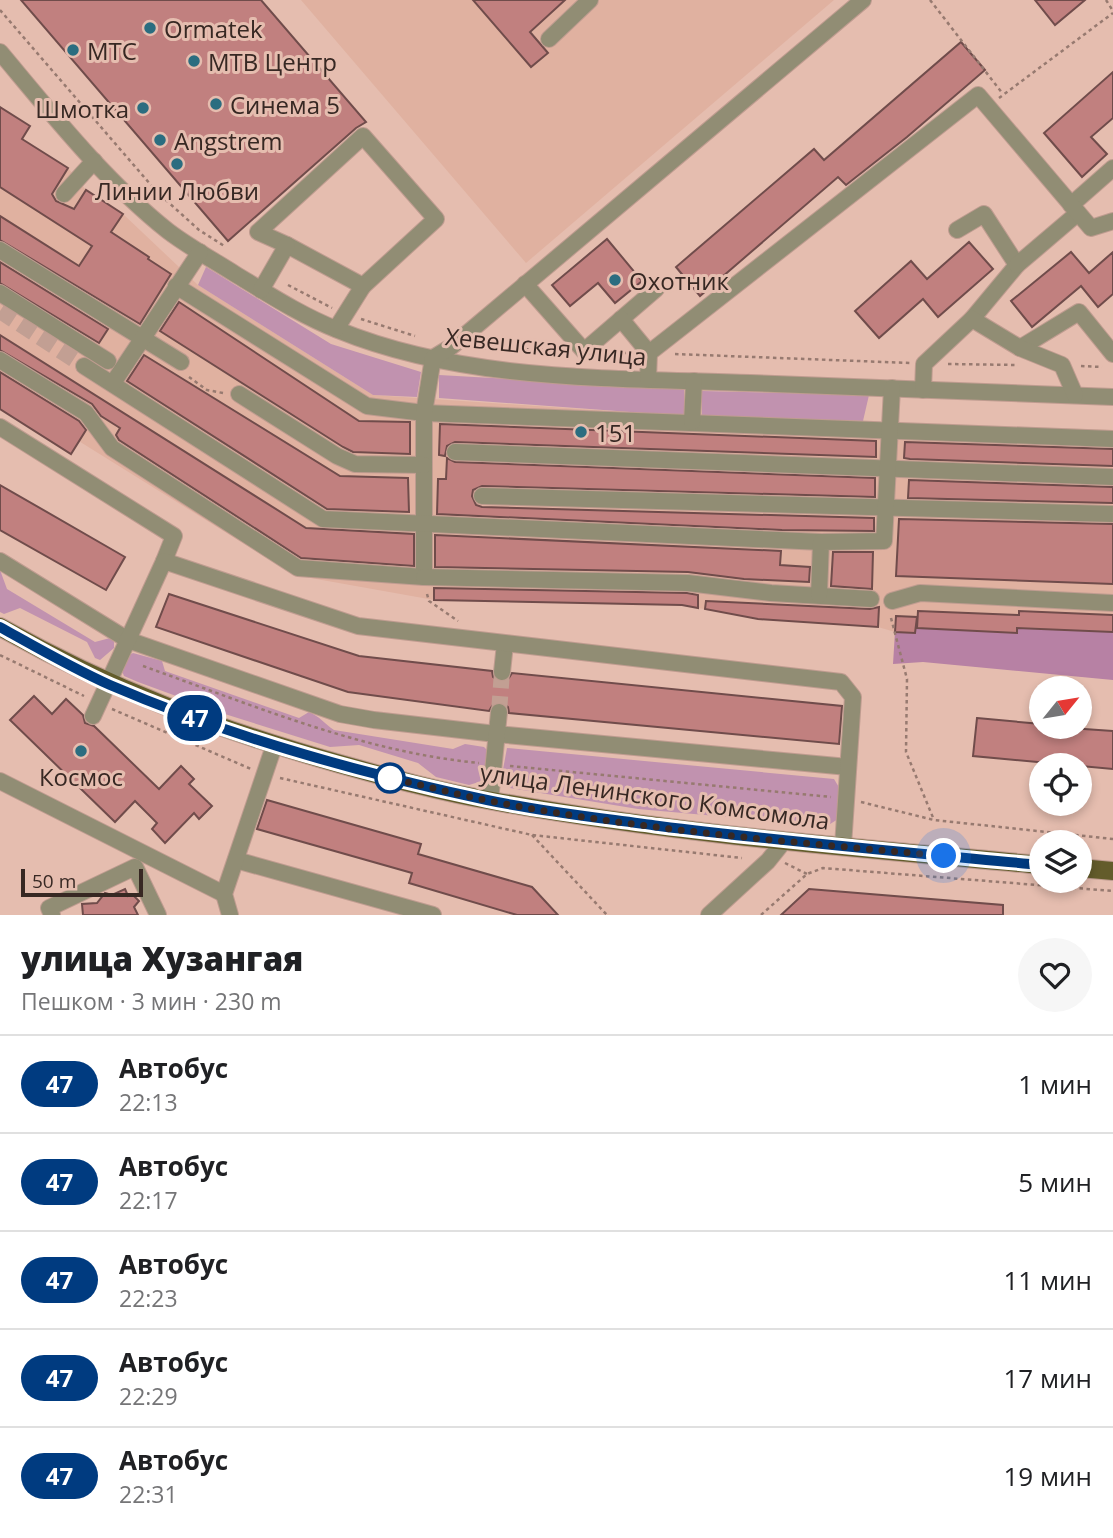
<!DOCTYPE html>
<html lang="ru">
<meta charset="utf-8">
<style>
:root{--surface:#fff;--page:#f6f6f6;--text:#202124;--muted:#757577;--line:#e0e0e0}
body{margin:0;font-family:"Open Sans",sans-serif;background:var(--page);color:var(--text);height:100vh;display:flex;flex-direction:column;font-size:26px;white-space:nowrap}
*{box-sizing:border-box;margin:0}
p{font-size:23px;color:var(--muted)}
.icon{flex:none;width:38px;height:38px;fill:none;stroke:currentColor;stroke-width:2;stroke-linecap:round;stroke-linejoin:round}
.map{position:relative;height:915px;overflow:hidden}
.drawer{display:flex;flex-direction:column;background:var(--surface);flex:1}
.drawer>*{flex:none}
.badge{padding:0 14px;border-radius:23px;font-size:24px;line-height:46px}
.needle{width:46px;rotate:60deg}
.tools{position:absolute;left:1029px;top:676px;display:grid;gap:14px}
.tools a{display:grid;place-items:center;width:63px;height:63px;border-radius:50%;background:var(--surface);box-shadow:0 4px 10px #0003;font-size:35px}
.scale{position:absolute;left:21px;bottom:18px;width:122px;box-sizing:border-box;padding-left:7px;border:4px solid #372823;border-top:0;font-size:19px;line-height:24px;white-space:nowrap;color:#372823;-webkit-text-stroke:5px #e5bdaf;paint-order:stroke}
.you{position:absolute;width:35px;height:35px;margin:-18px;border:5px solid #fff;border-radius:50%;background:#1a73e8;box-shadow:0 0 0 10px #1a73e833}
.map>.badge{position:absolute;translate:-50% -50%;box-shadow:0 0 0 4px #fff}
.round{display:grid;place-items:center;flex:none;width:74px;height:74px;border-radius:37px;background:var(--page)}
.head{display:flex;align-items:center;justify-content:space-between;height:119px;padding:0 21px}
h1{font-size:33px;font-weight:800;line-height:52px}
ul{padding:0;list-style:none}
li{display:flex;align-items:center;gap:21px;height:98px;padding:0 21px;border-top:2px solid var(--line)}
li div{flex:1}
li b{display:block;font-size:26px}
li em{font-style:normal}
li .badge{min-width:77px;font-weight:700;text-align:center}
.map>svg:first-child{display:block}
</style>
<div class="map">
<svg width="1113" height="915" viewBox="0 0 1113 915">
<rect width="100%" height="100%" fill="#e5bdaf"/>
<g fill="#e0b1a0">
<polygon points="301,0 834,0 526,263"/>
<polygon points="0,107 30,126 23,139 68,168 86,190 123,214 198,285 373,395 685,416 1113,430 1113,632 1018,628 1017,633 916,628 915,633 895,632 878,627 758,619 682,605 434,600 294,575 0,392"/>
</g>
<g fill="#c192af">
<polygon points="206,267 331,344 421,372 417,397 373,395 198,285"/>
<polygon points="439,375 684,389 685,416 439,398"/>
<polygon points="702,391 869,395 863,421 702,416"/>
<polygon points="0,570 7,589 95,642 110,638 114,642 114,648 100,660 95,658 87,642 20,608 4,614 0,612"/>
<path d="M 133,653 L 162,661 L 165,671 L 299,718 L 309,712 C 319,716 325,724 334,730 L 453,749 L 465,744 L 484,747 L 488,751 L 490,764 L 484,777 L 479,782 L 469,785 L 436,777 L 418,763 L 359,745 L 330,747 L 228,715 L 138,682 L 124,676 L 122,671 L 128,656 Z"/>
<polygon points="507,748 834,779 840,789 838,819 827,826 638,809 510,788 501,780"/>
</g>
<polygon fill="#b781a4" points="916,628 1017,633 1017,628 1113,632 1113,680 923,662 893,664 895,632 915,633"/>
<g fill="#c1807f" stroke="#704c4b" stroke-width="2">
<polygon points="21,0 261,0 366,122 356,128 228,241"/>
<polygon points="473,0 565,0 530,32 548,53 531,67"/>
<polygon points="1035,0 1085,0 1055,25"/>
<polygon points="961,42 985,70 907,137 846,185 838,177 700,296 676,267 814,149 824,160"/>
<polygon points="1113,72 1113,118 1091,137 1107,154 1082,177 1044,133"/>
<polygon points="0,107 30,126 22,139 68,168 52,194 56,201 74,209 86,190 123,214 111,232 149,257 148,259 171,274 140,324 0,240 0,216 79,266 92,246 0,187"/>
<polygon points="607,239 642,281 615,303 598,283 570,306 552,285"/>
<polygon points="969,242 993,269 938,317 923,299 879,338 855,311 911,261 927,279"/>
<polygon points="1071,252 1089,273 1113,252 1113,294 1098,307 1081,286 1032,327 1011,301"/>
<polygon points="0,262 108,329 99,343 0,283"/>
<polygon points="179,302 359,421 410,422 410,454 353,452 343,447 160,331"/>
<polygon points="0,335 306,528 414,534 414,566 301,558 119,440 116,435 120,428 101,416 92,404 0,350"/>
<polygon points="144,355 340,476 408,478 409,512 327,509 127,381"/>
<polygon points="0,372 79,421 86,430 71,454 0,409"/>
<polygon points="440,424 876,441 876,457 455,442 447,446 445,456 439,455"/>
<polygon points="905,442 1113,449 1113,466 910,459 904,458"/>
<polygon points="447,458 455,462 875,478 875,497 482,486 473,490 472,496 476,505 482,507 874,518 874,531 782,530 437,514 438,479 446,479"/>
<polygon points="909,480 1113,487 1113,503 908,498"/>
<polygon points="0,485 125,557 106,590 0,530"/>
<polygon points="899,519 1113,524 1113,584 896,576"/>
<polygon points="435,535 781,551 780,565 810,567 809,582 744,579 688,572 435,567"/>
<polygon points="833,552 873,552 872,589 831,586"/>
<polygon points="434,588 687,593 698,595 698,608 682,605 434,600"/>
<polygon points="169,594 359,656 492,671 493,677 500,682 507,681 512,673 842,706 839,744 509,713 508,707 501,702 494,703 489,711 348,692 156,627"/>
<polygon points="706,601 870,609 879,607 878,627 758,619 705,609"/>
<polygon points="918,611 1019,615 1019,611 1113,615 1113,632 1017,628 1017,633 917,628"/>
<polygon points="896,616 917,617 915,633 895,632"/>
<polygon points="34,696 52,714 66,699 83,715 85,723 94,726 159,789 181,766 194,779 189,784 212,806 199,819 194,813 165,843 152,829 157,823 135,801 115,822 10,720"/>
<polygon points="977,718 1041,724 1041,726 1113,731 1113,769 973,756"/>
<polygon points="267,800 421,844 418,854 532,887 558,915 517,915 409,883 412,873 257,829"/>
<polygon points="125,889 128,896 133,895 139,901 134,907 138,915 83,915 82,904 97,903 105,893 112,895"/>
<polygon points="809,889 1003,905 1003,915 781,915"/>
</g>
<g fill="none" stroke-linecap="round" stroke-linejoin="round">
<g stroke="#c29f93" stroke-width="16" stroke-dasharray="16 8" stroke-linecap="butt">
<polyline points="0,311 84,366"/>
<polyline points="499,712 502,672"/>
</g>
<defs>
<g id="minor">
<polyline points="549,39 590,0"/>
<path d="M 0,52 C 52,114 104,180 168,231 C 189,247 213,260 235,274 C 268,294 302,316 338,330 C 465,382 615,378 750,383 C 871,388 992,392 1113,397"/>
<polygon points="363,136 436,219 363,286 287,245 258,232"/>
<polyline points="64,194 94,161"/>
<polyline points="1071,205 1113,168"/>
<polyline points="957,230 984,214 1017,265 972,319"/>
<polyline points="0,250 181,362"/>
<polyline points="1017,265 1078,213"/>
<polyline points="525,284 584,351 656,289"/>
<polyline points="176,286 367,406 424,413 1113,439"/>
<polyline points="261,290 287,245"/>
<polyline points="0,293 108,361"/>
<polyline points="621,319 649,353 648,379"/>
<polyline points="336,329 363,286"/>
<polyline points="1020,348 1079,312 1113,354"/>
<polyline points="649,353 978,95 1091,228 1113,221"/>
<polyline points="0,360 86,413 112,448 298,568 424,577 424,413 433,358 451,347 863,0"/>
<polyline points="84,366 323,519 821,542"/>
<polyline points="113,383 200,252"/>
<polyline points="923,390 924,364 972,319 1020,348 1062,365 1075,395"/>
<polyline points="239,394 337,456 355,464 424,465"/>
<polyline points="692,422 694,381"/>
<polyline points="0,427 174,536 164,561"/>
<polyline points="455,452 1113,477"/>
<polyline points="482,496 1113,514"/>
<polyline points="0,561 128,640 340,714 374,720 496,734 848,767"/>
<polyline points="424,577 688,583 771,593 871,599"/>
<polyline points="819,595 821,542 884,541 892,388"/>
<polyline points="892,601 920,593 1113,603"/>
<polyline points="502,672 505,644"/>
<polyline points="93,716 164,561 358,626 841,682 853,697 843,846"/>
<polyline points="0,781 224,894"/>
<polyline points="490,801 499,712"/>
<polyline points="236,860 433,915"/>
<polyline points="52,915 49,908 135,867 158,915"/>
<polyline points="230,915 224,894 274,746"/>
<polyline points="709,915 768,861 784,841"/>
</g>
<g id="major">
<path d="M 0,627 C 110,689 219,730 340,764 C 390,778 441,792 493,801 C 674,834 858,848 1041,865"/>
<polyline points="1080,868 1113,871"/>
</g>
</defs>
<use href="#minor" stroke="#bf9c90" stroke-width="18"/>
<use href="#major" stroke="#bf9c90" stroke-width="20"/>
<g stroke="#977a70" stroke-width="2.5" stroke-dasharray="3.5 3.5" stroke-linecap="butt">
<polyline points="930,0 1003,94"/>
<polyline points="1106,0 1113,11"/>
<polyline points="0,10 157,192 199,230 226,247"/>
<polyline points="999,98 1113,13"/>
<polyline points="288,285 332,308"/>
<polyline points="361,319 415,336"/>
<polyline points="476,348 563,350"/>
<polyline points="609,352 626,353"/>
<polyline points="675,354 910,363"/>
<polyline points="948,364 1018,365"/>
<polyline points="1081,366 1102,367"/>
<polyline points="189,377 207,390 223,393"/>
<polyline points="427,594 429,601 458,621"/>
<polyline points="891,618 907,679 906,752 934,820"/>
<polyline points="0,655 84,696"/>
<path d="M 143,666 C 252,705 363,752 479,763"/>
<polyline points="112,709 251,769"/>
<polyline points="510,766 831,797"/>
<polyline points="280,778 532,835 742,858"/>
<polyline points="861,802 934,820 1113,839"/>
<polyline points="532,835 607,915"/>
<polyline points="785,863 807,874"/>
<polyline points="761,915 807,874 823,868 1113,891"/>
</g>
<use href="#minor" stroke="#918d74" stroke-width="16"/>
<use href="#major" stroke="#635c2b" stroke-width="18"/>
</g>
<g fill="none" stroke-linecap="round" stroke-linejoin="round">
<defs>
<path id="line" d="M 0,627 C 36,647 72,668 110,685 C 231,737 359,773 487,800 C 544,812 602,818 659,826 C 786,842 914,853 1041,865"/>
</defs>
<use href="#line" stroke="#fff" stroke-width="16"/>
<use href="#line" stroke="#003b80" stroke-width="10"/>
<path stroke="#372823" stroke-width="7" stroke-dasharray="0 12.6" d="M 390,778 L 387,777 C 421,785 455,794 490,801 C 638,830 794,842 944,856"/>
</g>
<g fill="#2b6d80" stroke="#e5bdaf" stroke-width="2.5">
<circle cx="150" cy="28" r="7"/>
<circle cx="73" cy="50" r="7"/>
<circle cx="194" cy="61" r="7"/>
<circle cx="216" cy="104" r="7"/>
<circle cx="143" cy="108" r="7"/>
<circle cx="160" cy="140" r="7"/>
<circle cx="177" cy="164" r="7"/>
<circle cx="615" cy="280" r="7"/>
<circle cx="581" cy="432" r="7"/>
<circle cx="81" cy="751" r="7"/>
</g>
<circle fill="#fff" stroke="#003b80" stroke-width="3.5" cx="390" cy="778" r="14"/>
<g text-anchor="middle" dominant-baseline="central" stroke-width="6" stroke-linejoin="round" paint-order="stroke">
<g font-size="24" fill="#372823" stroke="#e5bdaf" text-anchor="start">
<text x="164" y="28">Ormatek</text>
<text x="87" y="50">МТС</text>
<text x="208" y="61">МТВ Центр</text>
<text x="230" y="104">Синема 5</text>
<text x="129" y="108" text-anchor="end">Шмотка</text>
<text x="174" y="140">Angstrem</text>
<text x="177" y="190" text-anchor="middle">Линии Любви</text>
<text x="629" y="280">Охотник</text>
<text x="595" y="432">151</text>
<text x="81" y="776" text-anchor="middle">Космос</text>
</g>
<g font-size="24" fill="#372823" stroke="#e5bdaf">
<text transform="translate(546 346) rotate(6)">Хевешская улица</text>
<text transform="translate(655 796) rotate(8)">улица Ленинского Комсомола</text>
</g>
</g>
</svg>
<div class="tools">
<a><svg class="needle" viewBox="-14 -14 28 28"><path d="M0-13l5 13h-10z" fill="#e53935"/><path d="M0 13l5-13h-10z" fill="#757577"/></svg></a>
<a><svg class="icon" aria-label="locate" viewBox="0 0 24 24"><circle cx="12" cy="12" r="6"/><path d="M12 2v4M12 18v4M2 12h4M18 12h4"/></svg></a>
<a><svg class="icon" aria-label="layers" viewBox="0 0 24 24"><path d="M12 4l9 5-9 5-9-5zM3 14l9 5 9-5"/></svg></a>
</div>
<div class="scale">50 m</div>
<div class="you" style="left:944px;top:856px"></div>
<b class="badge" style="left:195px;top:718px;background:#003b80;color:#fff">47</b>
</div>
<section class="drawer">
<div class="head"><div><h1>улица Хузангая</h1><p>Пешком · 3 мин · 230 m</p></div><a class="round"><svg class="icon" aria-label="heart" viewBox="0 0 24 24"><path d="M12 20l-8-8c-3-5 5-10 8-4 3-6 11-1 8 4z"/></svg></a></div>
<ul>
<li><span class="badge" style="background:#003b80;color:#fff">47</span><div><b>Автобус</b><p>22:13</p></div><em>1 мин</em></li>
<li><span class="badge" style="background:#003b80;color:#fff">47</span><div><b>Автобус</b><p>22:17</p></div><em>5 мин</em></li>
<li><span class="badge" style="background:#003b80;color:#fff">47</span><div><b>Автобус</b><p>22:23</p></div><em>11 мин</em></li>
<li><span class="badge" style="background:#003b80;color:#fff">47</span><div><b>Автобус</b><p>22:29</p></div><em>17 мин</em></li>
<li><span class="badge" style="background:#003b80;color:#fff">47</span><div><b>Автобус</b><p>22:31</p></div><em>19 мин</em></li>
</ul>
</section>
